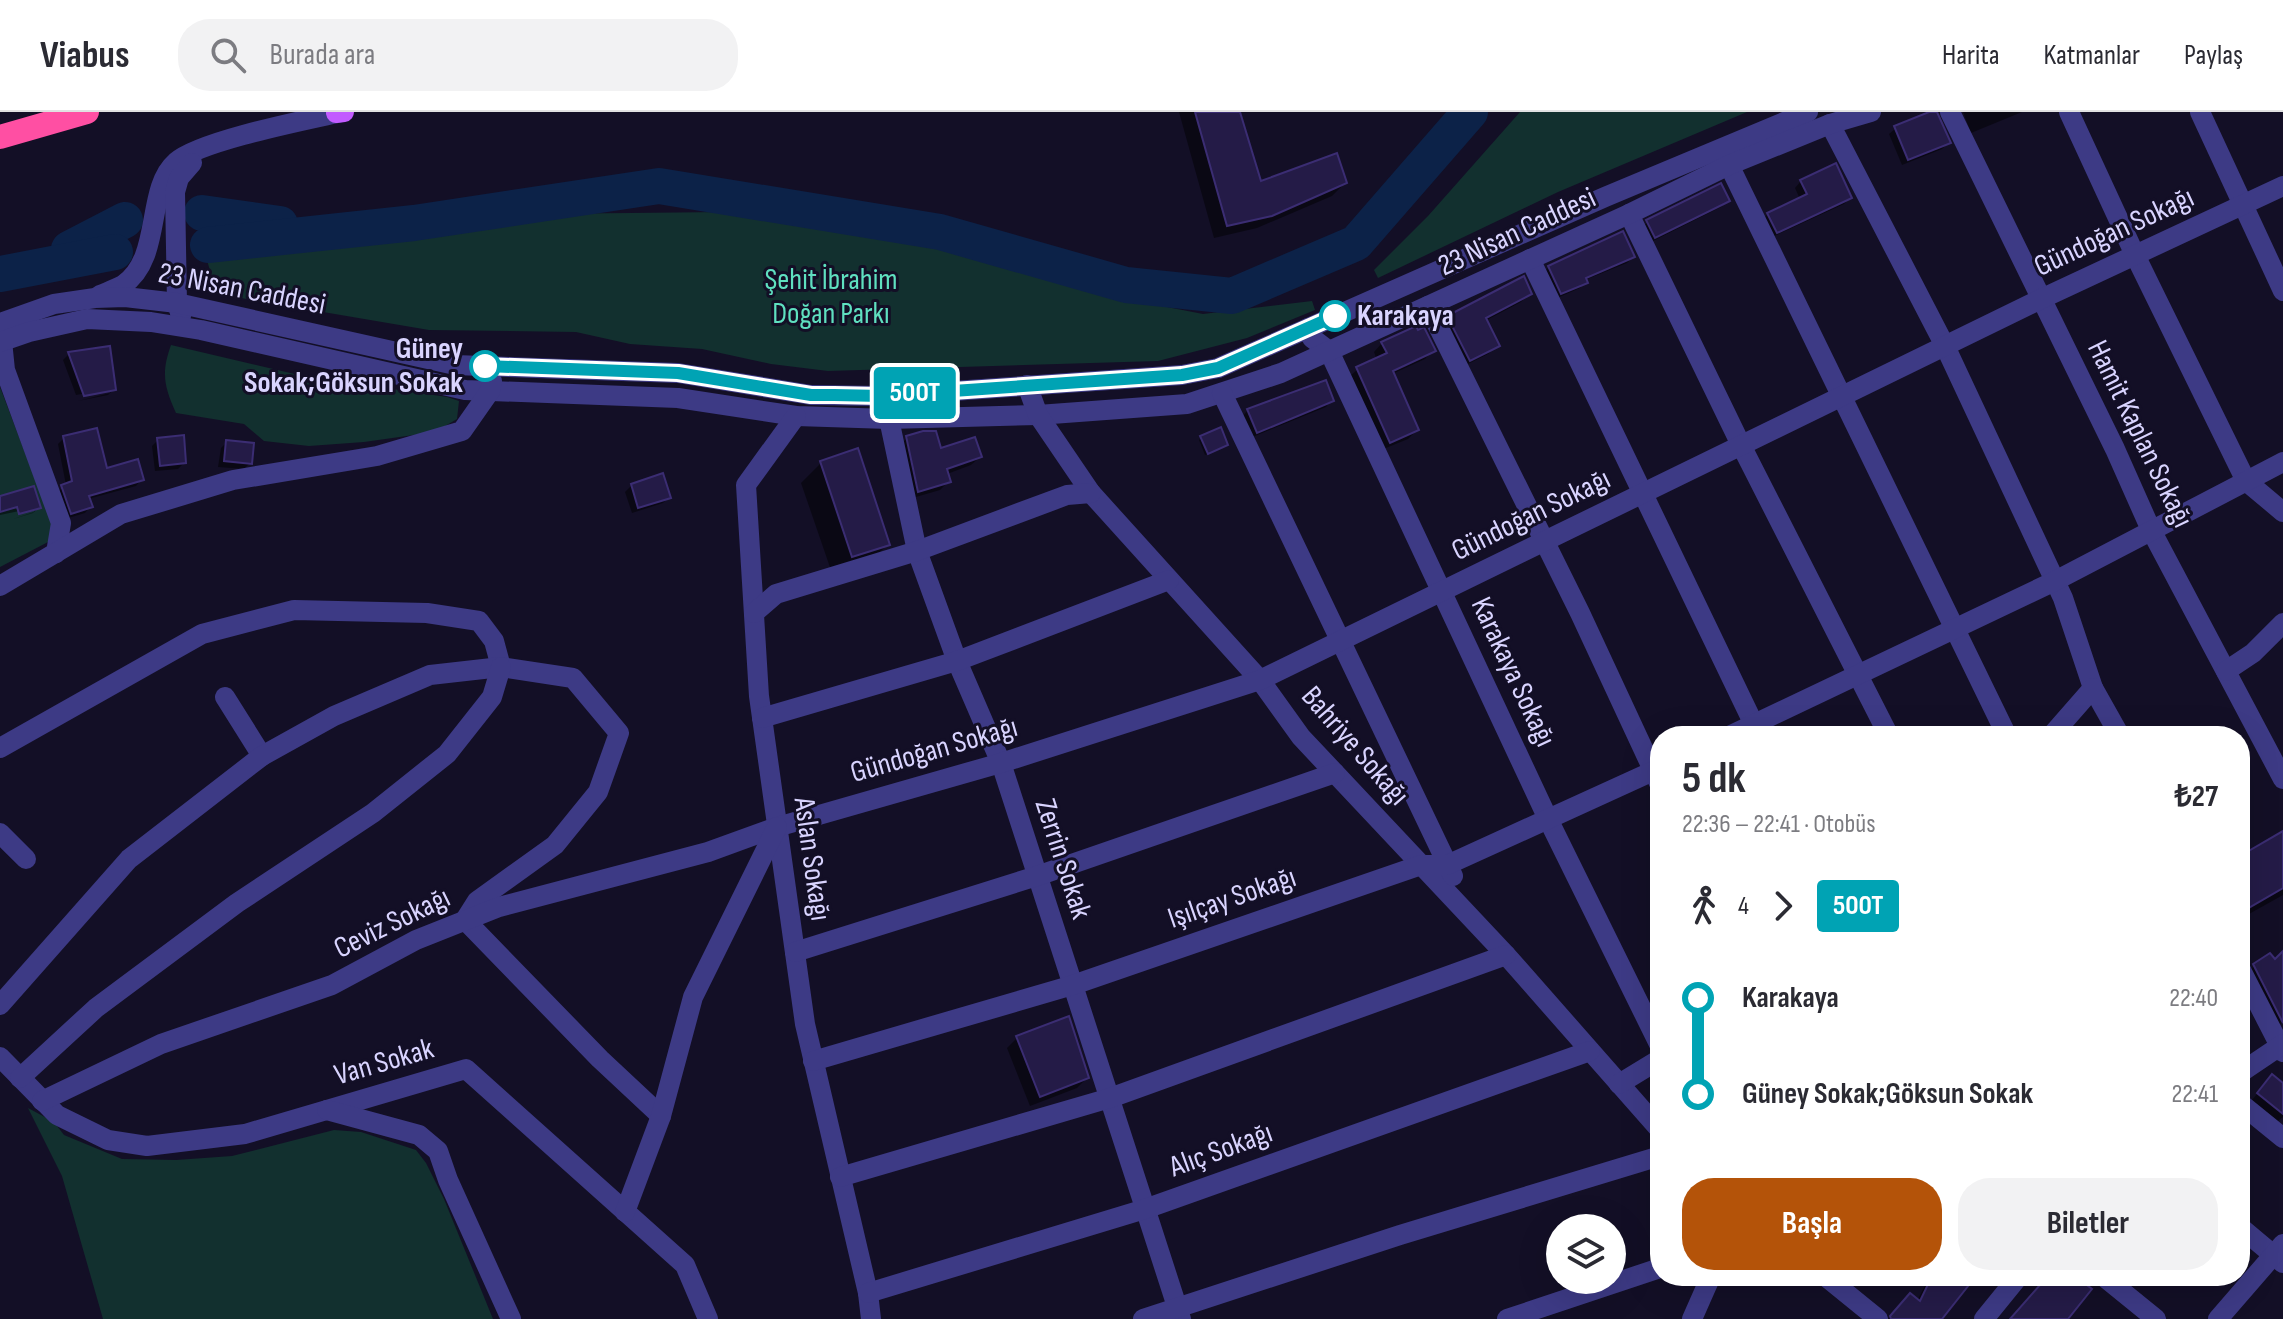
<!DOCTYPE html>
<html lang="tr">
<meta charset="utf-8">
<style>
:root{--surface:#fff;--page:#f2f2f3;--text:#2b2b33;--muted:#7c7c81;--line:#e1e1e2;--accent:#b45309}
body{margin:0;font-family:"Sofia Sans Condensed",sans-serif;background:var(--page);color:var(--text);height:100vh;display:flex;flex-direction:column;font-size:30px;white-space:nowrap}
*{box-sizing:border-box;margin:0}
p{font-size:26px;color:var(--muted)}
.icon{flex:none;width:44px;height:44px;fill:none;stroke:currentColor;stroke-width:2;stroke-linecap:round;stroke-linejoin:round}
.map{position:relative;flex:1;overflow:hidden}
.sheet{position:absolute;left:1650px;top:614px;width:600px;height:560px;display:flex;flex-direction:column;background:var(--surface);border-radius:32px;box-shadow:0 8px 32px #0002}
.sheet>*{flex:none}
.badge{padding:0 16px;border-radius:6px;font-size:28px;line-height:52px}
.buttons{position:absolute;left:1546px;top:1102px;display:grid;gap:16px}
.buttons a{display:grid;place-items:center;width:80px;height:80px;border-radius:50%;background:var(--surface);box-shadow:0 8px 32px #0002;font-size:40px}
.map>.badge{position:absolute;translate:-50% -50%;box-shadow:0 0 0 4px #fff}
.legs{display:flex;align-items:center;gap:12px;height:88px;padding:0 32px;font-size:26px}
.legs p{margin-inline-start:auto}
.headline{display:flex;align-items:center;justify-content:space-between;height:136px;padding:0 32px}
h1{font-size:44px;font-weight:700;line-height:60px}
.button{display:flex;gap:16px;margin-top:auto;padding:16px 32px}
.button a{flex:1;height:92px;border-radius:32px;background:var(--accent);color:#fff;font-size:32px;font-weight:700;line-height:92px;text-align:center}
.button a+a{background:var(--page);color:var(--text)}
ul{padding:0 32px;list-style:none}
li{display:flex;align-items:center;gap:28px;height:96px;font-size:30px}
li i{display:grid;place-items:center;width:12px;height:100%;margin:0 10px;background:currentColor}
li i::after{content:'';width:20px;height:20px;margin:-10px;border:6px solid;border-radius:50%;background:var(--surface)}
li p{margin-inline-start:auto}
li:first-child i{background:linear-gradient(#0000 50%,currentColor 0)}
li:last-child i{background:linear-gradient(currentColor 50%,#0000 0)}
header{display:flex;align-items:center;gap:48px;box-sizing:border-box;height:112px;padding:0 40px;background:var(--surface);border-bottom:2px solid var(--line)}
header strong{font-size:38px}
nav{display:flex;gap:44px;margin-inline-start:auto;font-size:28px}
.search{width:560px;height:72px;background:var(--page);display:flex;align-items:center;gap:20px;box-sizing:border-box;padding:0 28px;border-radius:32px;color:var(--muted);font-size:30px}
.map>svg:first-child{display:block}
</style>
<header>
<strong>Viabus</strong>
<div class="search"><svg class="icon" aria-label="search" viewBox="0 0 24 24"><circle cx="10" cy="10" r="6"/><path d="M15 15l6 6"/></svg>Burada ara</div>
<nav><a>Harita</a><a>Katmanlar</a><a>Paylaş</a></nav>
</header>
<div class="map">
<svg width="2283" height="1207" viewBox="0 0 2283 1207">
<rect width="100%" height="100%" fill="#130f26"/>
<g fill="#12302f">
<polygon points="1520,0 1747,0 1558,80 1378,166 1374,158 1428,104"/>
<polygon points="724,100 877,115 1030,152 1131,188 1203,202 1312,189 1315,198 1247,226 1158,249 828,259 771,252 702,237 630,232 576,220 429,218 217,182 206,145 364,130 536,102"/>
<path d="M 171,233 L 299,263 L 447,285 L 459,289 L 457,307 L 435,320 L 364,330 L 309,334 L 264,329 L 244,312 L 176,301 C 164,274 161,261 171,233 Z"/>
<polygon points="0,275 52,412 50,429 0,455"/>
<polygon points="28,996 54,1010 64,1023 122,1047 176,1048 232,1044 334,1018 361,1020 416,1038 426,1051 444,1087 493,1207 103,1207 62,1064"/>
</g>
<g fill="#0007">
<polygon points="1179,0 1238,0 1260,72 1345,71 1332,84 1257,116 1214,126"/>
<polygon points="1935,0 1948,31 1942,37 1902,53 1889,22 1896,16"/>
<polygon points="1963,0 2022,0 1971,21"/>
<polygon points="1801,69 1850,86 1844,92 1770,126 1762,108 1768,102 1800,87 1795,76"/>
<polygon points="1727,89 1721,95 1649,131 1641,116 1648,110"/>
<polygon points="1633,145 1627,151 1585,168 1580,176 1555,187 1543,161 1549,155"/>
<polygon points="1530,181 1521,190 1485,209 1497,233 1488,242 1460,256 1440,214 1449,205"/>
<polygon points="1382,231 1433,238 1425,247 1392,262 1417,318 1408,327 1381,338 1349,265 1358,257 1377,248 1374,240"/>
<polygon points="69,242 114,277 108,283 78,289 110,281 110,277 76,283 63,248"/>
<polygon points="1332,288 1326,295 1250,326 1242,305 1248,298"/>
<polygon points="64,326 105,358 142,367 136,374 88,387 91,394 85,401 65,407 56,381 66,373 58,332"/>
<polygon points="907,326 940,339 980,345 971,353 947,362 949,369 940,378 909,387 898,335"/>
<polygon points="1201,326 1224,335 1205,343 1199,328"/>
<polygon points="158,328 184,351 178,357 155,359 152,334"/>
<polygon points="227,330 250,351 244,357 218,355 221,336"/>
<polygon points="821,351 888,432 868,452 833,464 801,371"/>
<polygon points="632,373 669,385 663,391 632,401 625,380"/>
<polygon points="0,386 39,395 33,401 13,407 34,400 34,396 0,403"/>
<polygon points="2283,725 2283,783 2240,807 2240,746"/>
<polygon points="2283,842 2283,910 2272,917 2245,863 2254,854 2275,850"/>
<polygon points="2240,889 2250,908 2240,918"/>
<polygon points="1017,926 1087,966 1077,976 1030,994 1007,936"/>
<polygon points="2266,971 2283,973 2283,1005 2278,1009 2252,988"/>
<polygon points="1930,1164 1974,1164 1939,1207 1889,1207 1903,1191 1917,1189"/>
</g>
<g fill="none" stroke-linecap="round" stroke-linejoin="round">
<g stroke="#0c2248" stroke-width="36">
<polyline points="202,101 280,112"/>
<polyline points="208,133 414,111 659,74 940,120 1126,173 1232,184 1356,131 1470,0"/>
<polyline points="69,137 125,108"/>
<polyline points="0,162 115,140"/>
</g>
</g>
<g fill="#241b47" stroke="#3b2d73" stroke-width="2">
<polygon points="1195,0 1240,0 1261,69 1337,41 1347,71 1272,104 1227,114"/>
<polygon points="1929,0 1937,0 1951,31 1908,48 1894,14"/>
<polygon points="1836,51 1852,86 1777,121 1767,101 1807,82 1800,68"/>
<polygon points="1721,71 1730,89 1655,126 1646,108"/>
<polygon points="1623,119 1635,145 1586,166 1588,171 1561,182 1548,154"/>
<polygon points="1524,164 1532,182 1486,206 1500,234 1470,249 1447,204"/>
<polygon points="1416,214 1418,218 1424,215 1436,239 1393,259 1419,318 1390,331 1356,255 1387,241 1381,230"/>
<polygon points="110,234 116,278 84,284 68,240"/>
<polygon points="1326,268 1334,289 1257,321 1247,297"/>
<polygon points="1221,315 1228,333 1208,342 1200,324"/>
<polygon points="97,316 107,356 138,347 144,368 89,384 93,395 71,402 61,373 72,369 63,324"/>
<polygon points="923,319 936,319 941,336 975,325 982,345 947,357 951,370 918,380 906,324"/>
<polygon points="184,323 186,351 160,354 157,326"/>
<polygon points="226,328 254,331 252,352 224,349"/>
<polygon points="858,336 890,433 852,445 820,349"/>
<polygon points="663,361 671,386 638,396 631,372"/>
<polygon points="34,374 41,396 19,402 17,395 0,400 0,384"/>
<polygon points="2283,719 2283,776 2245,798 2240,789 2240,744"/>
<polygon points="2283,839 2283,911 2253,852 2270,841 2275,847"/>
<polygon points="1069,904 1089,966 1040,985 1016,924"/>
<polygon points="2272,962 2283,971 2283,1002 2257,981"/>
<polygon points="1932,1164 1976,1164 1942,1207 1891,1207 1890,1204 1910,1181 1920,1189"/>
<polygon points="2048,1164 2075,1164 2092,1177 2068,1207 2010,1207"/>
</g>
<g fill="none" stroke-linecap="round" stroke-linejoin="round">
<g stroke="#3d3a85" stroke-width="20">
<polyline points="1950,0 2115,337 2151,418 2283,667"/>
<polyline points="2069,0 2135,143 2246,369 2283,400"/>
<polyline points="2200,0 2283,179"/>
<polyline points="1830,12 1945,234 2063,486 2093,576 2120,624"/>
<polyline points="1729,53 2007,624"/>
<polyline points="1629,102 1741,333 1889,624"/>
<polyline points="1530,147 1759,623"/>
<path d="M 100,183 C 107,180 116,177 123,173 C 163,146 145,77 176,50 C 199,29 306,8 342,0"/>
<polyline points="1428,194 1580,501 1660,673"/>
<polyline points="181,204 177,191 175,80 179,66 192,51"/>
<polyline points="0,211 54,192 95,186 125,185 177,191 455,253 678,261 811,283 881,284 1182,263 1218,256 1605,85 1808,0"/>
<polyline points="1308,216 1312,226 1329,239 1548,707 1660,934"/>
<polyline points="2,229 5,258 61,411 56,441"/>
<polyline points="0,230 29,220 87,207 151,210 201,218 465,278 678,286 796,304 889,307 1038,303 1187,292 1281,261 1629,102 1729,53 1830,12 1871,0"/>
<polyline points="1027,273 1038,303 1091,381 1260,568 1301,625 1506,843 1660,1018"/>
<polyline points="1222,281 1453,764"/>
<polyline points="796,304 746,373 759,584 805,912 868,1181 871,1207"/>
<polyline points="889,307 917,439 957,549 1001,651 1181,1207"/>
<polyline points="0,474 121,402 233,368 377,344 462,319 490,279 492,269"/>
<polyline points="754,501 776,482 917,439 1067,383 1091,381"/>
<polyline points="2226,559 2253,541 2283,511"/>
<polyline points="225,585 262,644"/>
<polyline points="762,606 957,549 1169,468"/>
<polyline points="1729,624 2055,469 2283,350"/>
<polyline points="2051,624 2093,576"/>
<polyline points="0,636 202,522 294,498 427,501 479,509 494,529 501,555"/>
<polyline points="0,721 26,747"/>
<polyline points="795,840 1037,764 1335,661"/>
<polyline points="2240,856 2283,940"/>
<polyline points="0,893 129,747 262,644 334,604 430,563 501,555 573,566 619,621 598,680 555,733 477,789 465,808 600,947 661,1004"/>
<polyline points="0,945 57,1003 108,1028 147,1034 245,1022 466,957 685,1153 708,1207"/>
<polyline points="813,949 1073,873 1421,753 1447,753 1660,656"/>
<polyline points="2240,961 2283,932"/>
<polyline points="20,966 96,896 237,791 373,701 447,642 492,585 501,555"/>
<polyline points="1619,972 1660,947"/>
<polyline points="42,989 161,932 332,873 416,828 499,795 708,740 777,715 1001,651 1260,568 2041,187 2283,74"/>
<polyline points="2240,991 2283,1026"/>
<polyline points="327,998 419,1023 438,1039 448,1068 511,1207"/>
<polyline points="840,1065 1110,986 1506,843"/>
<polyline points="625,1100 661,1004 693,885 777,715"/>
<polyline points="2240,1115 2283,1151"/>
<polyline points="1825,1164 1878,1207"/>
<polyline points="2103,1164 2156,1207"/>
<polyline points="868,1181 1145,1097 1590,939"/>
<polyline points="1143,1207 1400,1123 1660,1044"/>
<polyline points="1507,1207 1660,1156"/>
<polyline points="1692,1207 1711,1164"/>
<polyline points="1984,1207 2019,1164"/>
<polyline points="2218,1207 2283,1132"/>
</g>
<polyline stroke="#c25bff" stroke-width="20" points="336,1 344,0"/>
<polyline stroke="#ff4fa3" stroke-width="24" points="0,25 87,0"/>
</g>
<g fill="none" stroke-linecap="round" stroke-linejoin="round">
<defs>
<polyline id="line-1" points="485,254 678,261 811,283 834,283 881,284 1182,263 1218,256 1335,204"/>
</defs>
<use href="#line-1" stroke="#fff" stroke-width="18"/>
<use href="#line-1" stroke="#00a3b4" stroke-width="12"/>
</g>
<g fill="#fff" stroke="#00a3b4" stroke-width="4">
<circle cx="1335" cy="204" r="14"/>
<circle cx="485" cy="254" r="14"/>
</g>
<g text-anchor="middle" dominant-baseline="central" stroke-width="6" stroke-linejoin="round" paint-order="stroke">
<g font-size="30" fill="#d9d4ff" stroke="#130f26">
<text transform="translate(1517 120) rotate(-25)">23 Nisan Caddesi</text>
<text transform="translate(2114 120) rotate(-25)">Gündoğan Sokağı</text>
<text transform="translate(242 177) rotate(11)">23 Nisan Caddesi</text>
<text transform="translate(2140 322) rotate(64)">Hamit Kaplan Sokağı</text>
<text transform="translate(1531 403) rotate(-26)">Gündoğan Sokağı</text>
<text transform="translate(1513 560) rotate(65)">Karakaya Sokağı</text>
<text transform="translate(1355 634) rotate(49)">Bahriye Sokağı</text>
<text transform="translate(934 638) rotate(-16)">Gündoğan Sokağı</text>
<text transform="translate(812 747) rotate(82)">Aslan Sokağı</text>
<text transform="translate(1063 747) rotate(72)">Zerrin Sokak</text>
<text transform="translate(1232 786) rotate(-19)">Işılçay Sokağı</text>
<text transform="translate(392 811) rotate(-26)">Ceviz Sokağı</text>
<text transform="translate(384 950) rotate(-16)">Van Sokak</text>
<text transform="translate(1221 1038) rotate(-20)">Alıç Sokağı</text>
</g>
<g font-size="30" fill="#5fe0c0" stroke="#130f26">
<text x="831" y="168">Şehit İbrahim<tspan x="831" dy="34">Doğan Parkı</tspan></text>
</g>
<g font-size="30" font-weight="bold" fill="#d9d4ff" stroke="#130f26" text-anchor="start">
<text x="1357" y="204">Karakaya</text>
<text x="463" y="237" text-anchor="end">Güney<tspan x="463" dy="34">Sokak;Göksun Sokak</tspan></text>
</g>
</g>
</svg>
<div class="buttons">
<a><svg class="icon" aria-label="layers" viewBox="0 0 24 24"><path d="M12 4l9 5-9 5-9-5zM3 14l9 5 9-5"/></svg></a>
</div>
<b class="badge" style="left:915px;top:281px;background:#00a3b4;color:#fff">500T</b>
<section class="sheet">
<div class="headline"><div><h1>5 dk</h1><p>22:36 – 22:41 · Otobüs</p></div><b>₺27</b></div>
<div class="legs"><svg class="icon" aria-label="walk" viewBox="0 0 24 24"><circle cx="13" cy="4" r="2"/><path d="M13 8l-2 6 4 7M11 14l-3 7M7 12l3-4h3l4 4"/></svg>4<svg class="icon" aria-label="forward" viewBox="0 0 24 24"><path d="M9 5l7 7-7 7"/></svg><b class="badge" style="background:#00a3b4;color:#fff">500T</b></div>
<ul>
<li><i style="color:#00a3b4"></i><b>Karakaya</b><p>22:40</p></li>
<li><i style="color:#00a3b4"></i><b>Güney Sokak;Göksun Sokak</b><p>22:41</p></li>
</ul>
<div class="button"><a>Başla</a><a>Biletler</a></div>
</section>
</div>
